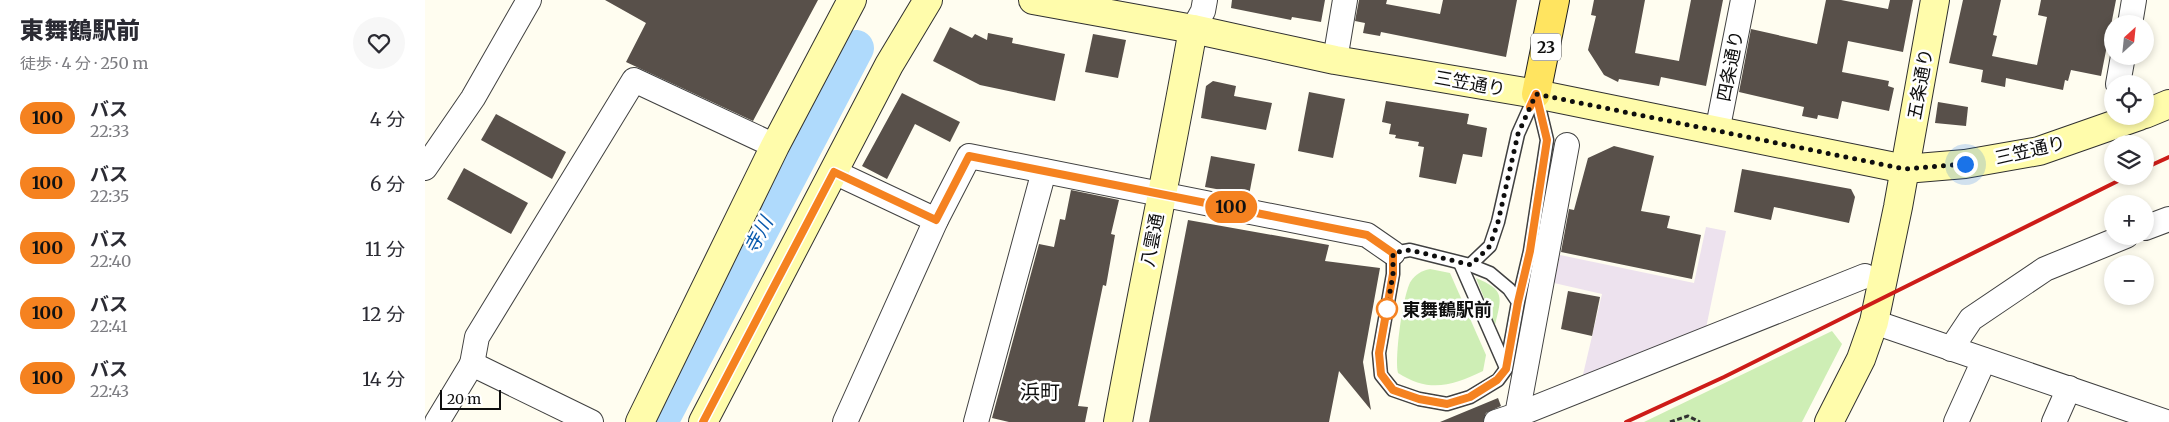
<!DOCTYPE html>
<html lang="ja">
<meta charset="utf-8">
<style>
:root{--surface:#fff;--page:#f7f7f7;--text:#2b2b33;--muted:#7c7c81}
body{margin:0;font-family:Merriweather,"Noto Sans JP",serif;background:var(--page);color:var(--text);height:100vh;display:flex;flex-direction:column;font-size:19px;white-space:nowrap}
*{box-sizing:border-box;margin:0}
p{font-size:16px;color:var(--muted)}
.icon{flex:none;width:28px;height:28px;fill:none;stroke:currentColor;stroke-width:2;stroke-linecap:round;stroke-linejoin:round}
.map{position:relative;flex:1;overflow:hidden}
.side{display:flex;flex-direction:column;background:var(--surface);width:425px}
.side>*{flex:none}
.badge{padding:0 10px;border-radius:16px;font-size:18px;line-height:32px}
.needle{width:32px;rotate:27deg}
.controls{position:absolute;left:1679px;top:15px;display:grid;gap:10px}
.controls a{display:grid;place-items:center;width:50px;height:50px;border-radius:50%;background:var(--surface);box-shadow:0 2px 8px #0003;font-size:25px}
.scale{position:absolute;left:15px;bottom:12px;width:61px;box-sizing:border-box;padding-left:5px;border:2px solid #0e0e0e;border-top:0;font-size:14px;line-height:18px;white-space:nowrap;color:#0e0e0e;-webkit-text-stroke:4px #fff;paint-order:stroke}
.you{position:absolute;width:25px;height:25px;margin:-12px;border:4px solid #fff;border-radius:50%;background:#1a73e8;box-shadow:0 0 0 8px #1a73e833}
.map>.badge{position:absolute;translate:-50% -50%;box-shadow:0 0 0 2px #fff}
.round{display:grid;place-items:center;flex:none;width:52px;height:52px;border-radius:26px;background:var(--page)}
.head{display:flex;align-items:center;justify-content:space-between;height:85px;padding:0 20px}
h1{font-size:24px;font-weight:800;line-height:38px}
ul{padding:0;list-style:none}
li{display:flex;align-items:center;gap:15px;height:65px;padding:0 20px}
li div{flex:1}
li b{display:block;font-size:19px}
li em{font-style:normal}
li .badge{min-width:55px;font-weight:700;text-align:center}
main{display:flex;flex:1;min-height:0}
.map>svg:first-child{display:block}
</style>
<main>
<section class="side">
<div class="head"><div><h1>東舞鶴駅前</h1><p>徒歩 · 4 分 · 250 m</p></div><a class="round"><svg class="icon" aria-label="heart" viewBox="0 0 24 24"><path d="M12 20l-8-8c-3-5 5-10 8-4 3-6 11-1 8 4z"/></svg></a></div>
<ul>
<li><span class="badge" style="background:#f58220;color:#111">100</span><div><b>バス</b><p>22:33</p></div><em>4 分</em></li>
<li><span class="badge" style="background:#f58220;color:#111">100</span><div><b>バス</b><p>22:35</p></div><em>6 分</em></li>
<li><span class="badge" style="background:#f58220;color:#111">100</span><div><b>バス</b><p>22:40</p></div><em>11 分</em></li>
<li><span class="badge" style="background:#f58220;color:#111">100</span><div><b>バス</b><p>22:41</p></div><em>12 分</em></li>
<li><span class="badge" style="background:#f58220;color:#111">100</span><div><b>バス</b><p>22:43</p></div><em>14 分</em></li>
</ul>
</section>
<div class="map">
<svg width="1744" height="422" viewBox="0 0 1744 422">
<rect width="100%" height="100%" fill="#fffdf0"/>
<polygon fill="#ede2ee" points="1281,227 1301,231 1280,333 1156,383 1177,294 1129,283 1135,255 1269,283"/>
<g fill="#ceeeb5">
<path d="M 1005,269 L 1025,273 L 1061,355 L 1058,371 C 1027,386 1004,393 973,373 C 969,359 978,293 986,281 C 991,274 996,271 1005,269 Z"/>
<path d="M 1051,278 C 1080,290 1077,297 1070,325 Z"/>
<polygon points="1407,331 1417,344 1377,422 1219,422"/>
</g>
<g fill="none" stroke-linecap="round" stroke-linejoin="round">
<polyline stroke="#afdafc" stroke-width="36" points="235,422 431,48"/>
</g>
<g fill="#58504a">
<polygon points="180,0 393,0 328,121 201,62 221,23"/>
<polygon points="807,0 900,0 896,22 867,17 866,20 806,8"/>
<polygon points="934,0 962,0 961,4 1015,14 1018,0 1092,0 1081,57 956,32 955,36 938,33 940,23 930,21"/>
<polygon points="1169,0 1220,0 1210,53 1254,61 1266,0 1298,0 1281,86 1236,77 1234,86 1194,79 1193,82 1179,75 1163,50 1171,16 1166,15"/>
<polygon points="1401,0 1416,0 1463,9 1465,0 1488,0 1478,52 1423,41 1417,72 1464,81 1463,86 1469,88 1464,111 1417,101 1413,119 1393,115 1392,119 1377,116 1379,107 1314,92 1326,29 1392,44"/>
<polygon points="1538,0 1576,0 1568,35 1572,36 1567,56 1612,65 1622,17 1613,15 1616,0 1691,0 1676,76 1646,70 1643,81 1640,80 1638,90 1581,78 1580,87 1556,82 1558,70 1524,63"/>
<polygon points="525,27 547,38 550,34 562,40 563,33 588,38 587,43 640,54 630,101 555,85 508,61"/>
<polygon points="668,34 701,40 693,78 660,72"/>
<polygon points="788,81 811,86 809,96 847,103 841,130 776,118 781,86"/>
<polygon points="884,92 920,99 908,158 873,151"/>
<polygon points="477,93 535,122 525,142 490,124 462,179 437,166"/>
<polygon points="961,101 1044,114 1042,124 1062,128 1057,157 1038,154 1031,184 994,177 999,147 993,146 994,142 970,138 971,135 964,134 966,124 957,122"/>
<polygon points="1513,102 1543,107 1541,126 1510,123"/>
<polygon points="71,114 141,152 127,179 56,140"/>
<polygon points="1189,146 1229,156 1216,211 1245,216 1242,228 1276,235 1267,279 1136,252 1144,209 1149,210 1163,158"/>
<polygon points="786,156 830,164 824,195 780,187"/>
<polygon points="39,168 103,203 86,234 22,199"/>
<polygon points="1317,169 1426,189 1430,197 1424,223 1349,207 1346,220 1309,212"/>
<polygon points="646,190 694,200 686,234 690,235 681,286 678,285 653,406 663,407 660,422 584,422 567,418 614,244 629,247 635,219 640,220"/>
<polygon points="763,220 904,245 900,261 955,268 938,362 946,410 914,371 904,422 724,422"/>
<polygon points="1143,291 1175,297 1167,336 1136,329"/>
<polygon points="1073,398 1076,406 1061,413 1058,422 1015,422"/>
</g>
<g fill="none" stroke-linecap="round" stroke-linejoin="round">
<defs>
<g id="lane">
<polyline points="1035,263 1081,368"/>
<polyline points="1045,265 1065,246 1073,222 1093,134 1111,94"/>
<polyline points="1093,302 1084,289 1065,273 1045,265 985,250 968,253 968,274 954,353 956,375 968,390 994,399 1022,404 1045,397 1073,380 1081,369 1093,302 1105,251 1122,140 1111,94"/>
</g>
<g id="street">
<polyline points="1705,24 1709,0"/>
<polyline points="768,29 778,11 780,0"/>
<polyline points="910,60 920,0"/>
<polyline points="1693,84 1698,56"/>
<polyline points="1292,132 1318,0"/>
<polyline points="0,168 48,98 104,0"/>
<polyline points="409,172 511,220"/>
<polyline points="1720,228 1744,219"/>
<polyline points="1449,322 1741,422"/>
<polyline points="1526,349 1546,319 1620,269 1701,236"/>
<polyline points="47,364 52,337 209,80 350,146"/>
<polyline points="1092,415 1440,276"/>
<polyline points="12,422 47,364 166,422"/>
<polyline points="420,422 511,220 544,156 942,235 968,253"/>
<polyline points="551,422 619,171"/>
<polyline points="1071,422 1092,415 1142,145"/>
<polyline points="1531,422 1559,360"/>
<polyline points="1629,422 1644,388"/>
</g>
<g id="secondary">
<polyline points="608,0 768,29 910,60 1111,94 1480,169 1540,164 1614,151 1714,116"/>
<polyline points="1720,114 1744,104"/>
<polyline points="215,422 350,146 427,0"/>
<polyline points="278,422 464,65 503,0"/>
<path d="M 693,422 C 717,291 745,160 768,29"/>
<polyline points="1404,422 1436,359 1449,322 1473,207 1510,0"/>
</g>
<polyline id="primary" points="1111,94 1130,0"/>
</defs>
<use href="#lane" stroke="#414141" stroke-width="15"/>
<use href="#street" stroke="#414141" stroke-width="26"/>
<use href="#secondary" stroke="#303030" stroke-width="30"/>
<use href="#primary" stroke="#1f1f1f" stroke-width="30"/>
<polyline stroke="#303030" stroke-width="3" stroke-dasharray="5 2.5" stroke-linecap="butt" points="1245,422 1263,416 1275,422"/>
<use href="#lane" stroke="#fff" stroke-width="12"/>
<use href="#street" stroke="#fff" stroke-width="24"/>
<use href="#secondary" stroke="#fffcab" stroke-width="28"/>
<use href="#primary" stroke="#ffe460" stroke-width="28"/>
<g stroke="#cd1c18" stroke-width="4">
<polyline points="1720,168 1744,157"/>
<polyline points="1201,422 1299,377 1703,176"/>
</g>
</g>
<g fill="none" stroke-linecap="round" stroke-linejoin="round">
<defs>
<polyline id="line" points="278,422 409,172 511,220 544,156 942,235 968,253 968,274 954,353 956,374 968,390 994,399 1022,404 1045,397 1072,380 1081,369 1093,302 1105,251 1122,140 1111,94 1105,107"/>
</defs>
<use href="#line" stroke="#fff" stroke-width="11"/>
<use href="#line" stroke="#f58220" stroke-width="8"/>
<polyline stroke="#0e0e0e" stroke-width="5" stroke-dasharray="0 9" points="962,309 968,274 968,253 985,250 1046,265 1065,246 1073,222 1093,134 1111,94 1480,169 1540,164"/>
</g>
<circle fill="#fff" stroke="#f58220" stroke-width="2.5" cx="962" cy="309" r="10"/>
<g text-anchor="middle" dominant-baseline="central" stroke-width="5" stroke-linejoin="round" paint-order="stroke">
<rect fill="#fff" stroke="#565656" stroke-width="1" x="1106" y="33.5" width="30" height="27" rx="4"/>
<g font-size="16" font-weight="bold" fill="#0e0e0e">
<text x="1121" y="47">23</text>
</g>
<g font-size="18" fill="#0e0e0e" stroke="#fff">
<text transform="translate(1305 66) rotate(-79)">四条通り</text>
<text transform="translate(1045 83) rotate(10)">三笠通り</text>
<text transform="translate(1495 84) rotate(-80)">五条通り</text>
<text transform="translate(1605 150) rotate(-13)">三笠通り</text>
<text transform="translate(727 240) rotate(-79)">八雲通</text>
</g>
<g font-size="18" font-weight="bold" fill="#0e0e0e" stroke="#fff" text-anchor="start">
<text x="977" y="309">東舞鶴駅前</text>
</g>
<g font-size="19" font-style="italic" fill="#0a5aad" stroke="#fff">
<text transform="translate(333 235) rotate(-62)">寺川</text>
</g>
<g font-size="20" fill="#0e0e0e" stroke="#fff">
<text x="615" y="391">浜町</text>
</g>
</g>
</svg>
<div class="controls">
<a><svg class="needle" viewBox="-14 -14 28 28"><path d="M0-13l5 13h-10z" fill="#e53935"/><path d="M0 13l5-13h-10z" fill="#7c7c81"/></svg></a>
<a><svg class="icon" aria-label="locate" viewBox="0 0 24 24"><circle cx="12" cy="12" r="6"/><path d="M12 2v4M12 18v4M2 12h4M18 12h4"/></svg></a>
<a><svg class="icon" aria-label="layers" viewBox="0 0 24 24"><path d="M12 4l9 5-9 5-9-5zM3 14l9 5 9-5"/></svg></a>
<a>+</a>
<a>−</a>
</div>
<div class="scale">20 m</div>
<div class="you" style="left:1540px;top:164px"></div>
<b class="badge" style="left:806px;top:207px;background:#f58220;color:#111">100</b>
</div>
</main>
